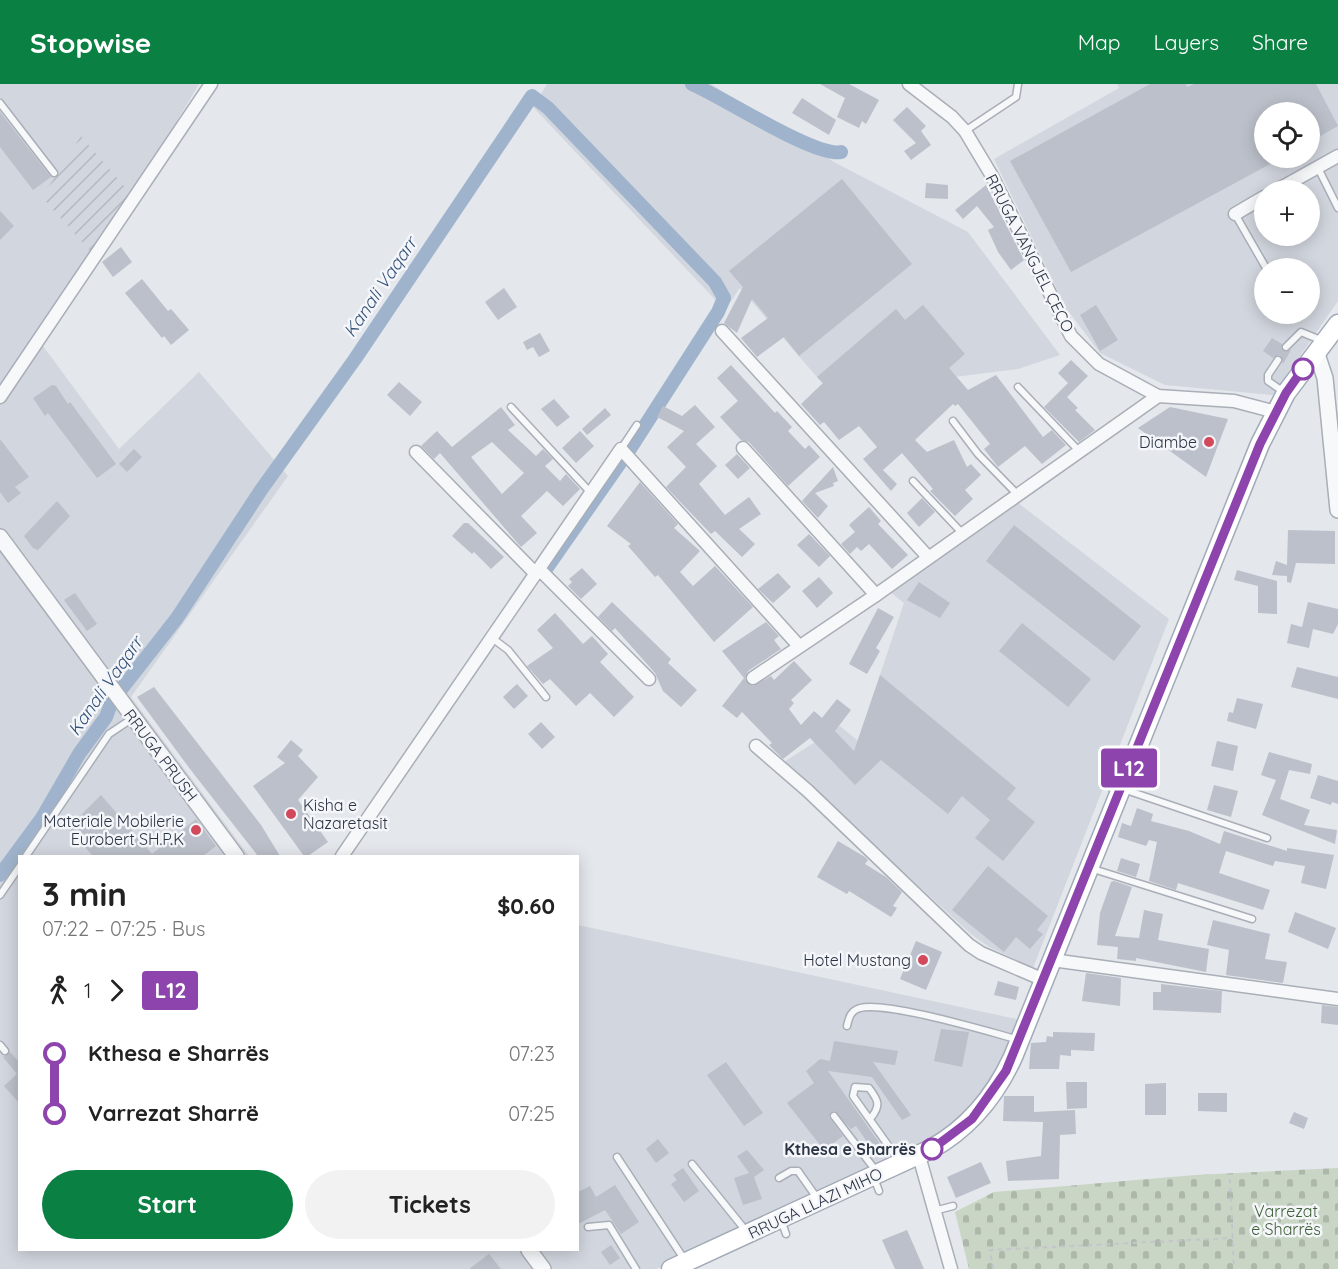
<!DOCTYPE html>
<meta charset="utf-8">
<style>
:root{--surface:#fff;--page:#f2f2f2;--text:#222;--muted:#767676;--accent:#0b8043}
body{margin:0;font-family:Quicksand,sans-serif;background:var(--page);color:var(--text);height:100vh;display:flex;flex-direction:column;font-size:22px;white-space:nowrap}
*{box-sizing:border-box;margin:0}
p{font-size:20px;color:var(--muted)}
.icon{flex:none;width:33px;height:33px;fill:none;stroke:currentColor;stroke-width:2;stroke-linecap:round;stroke-linejoin:round}
.map{position:relative;flex:1;overflow:hidden}
.sheet{position:absolute;left:18px;top:771px;width:561px;height:396px;display:flex;flex-direction:column;background:var(--surface);border-radius:0px;box-shadow:0 3px 15px #0003}
.sheet>*{flex:none}
.badge{padding:0 12px;border-radius:4px;font-size:21px;line-height:39px}
.buttons{position:absolute;left:1254px;top:18px;display:grid;gap:12px}
.buttons a{display:grid;place-items:center;width:66px;height:66px;border-radius:50%;background:var(--surface);box-shadow:0 3px 15px #0003;font-size:30px}
.map>.badge{position:absolute;translate:-50% -50%;box-shadow:0 0 0 3px #fff}
.legs{display:flex;align-items:center;gap:9px;height:66px;padding:0 24px;font-size:20px}
.legs p{margin-inline-start:auto}
.overview{display:flex;align-items:center;justify-content:space-between;height:102px;padding:0 24px}
h1{font-size:33px;font-weight:700;line-height:45px}
.primary-button{display:flex;gap:12px;margin-top:auto;padding:12px 24px}
.primary-button a{flex:1;height:69px;border-radius:36px;background:var(--accent);color:#fff;font-size:24px;font-weight:700;line-height:69px;text-align:center}
.primary-button a+a{background:var(--page);color:var(--text)}
ul{padding:0 24px;list-style:none}
li{display:flex;align-items:center;gap:21px;height:60px;font-size:22px}
li i{display:grid;place-items:center;width:9px;height:100%;margin:0 8px;background:currentColor}
li i::after{content:'';width:15px;height:15px;margin:-8px;border:4px solid;border-radius:50%;background:var(--surface)}
li p{margin-inline-start:auto}
li:first-child i{background:linear-gradient(#0000 50%,currentColor 0)}
li:last-child i{background:linear-gradient(currentColor 50%,#0000 0)}
header{display:flex;align-items:center;gap:36px;box-sizing:border-box;height:84px;padding:0 30px;background:var(--accent);color:#fff}
header strong{font-size:28px}
nav{display:flex;gap:33px;margin-inline-start:auto;font-size:21px}
.map>svg:first-child{display:block}
</style>
<header>
<strong>Stopwise</strong>
<nav><a>Map</a><a>Layers</a><a>Share</a></nav>
</header>
<div class="map">
<svg width="1338" height="1185" viewBox="0 0 1338 1185">
<defs>
<pattern id="industrial-furrows" width="10" height="10" patternUnits="userSpaceOnUse" patternTransform="scale(1.5)"><rect width="10" height="10" fill="#d2d6de"/><path d="M-1 1l2-2M0 10L10 0M9 11l2-2" fill="none" stroke="#b4b8c0"/></pattern>
<pattern id="cemetery-stones" width="16" height="16" patternUnits="userSpaceOnUse" patternTransform="scale(1.5)"><rect width="16" height="16" fill="#c9d6c5"/><path d="M2 7V4a2 2 0 0 1 4 0v3zM10 15v-3a2 2 0 0 1 4 0v3z" fill="#adb8ab"/></pattern>
</defs>
<rect width="100%" height="100%" fill="#e4e7ec"/>
<g fill="#d2d6de" fill-rule="evenodd">
<polygon points="0,0 199,0 43,262 119,365 199,288 288,392 131,613 249,772 20,772 20,1166 578,1166 578,841 1021,936 985,1004 955,1037 920,1062 656,1185 0,1185"/>
<polygon points="547,0 711,0 834,78 968,148 1060,271 1018,285 954,293 875,360 740,204 725,226 533,23"/>
<path d="M 1117,0 L 1338,0 L 1338,217 L 1273,311 L 1165,301 L 1100,269 L 1066,224 L 994,75 L 1119,4 ZM 1264,28 L 1310,28 L 1310,74 L 1264,74 ZM 1264,106 L 1310,106 L 1310,152 L 1264,152 ZM 1264,184 L 1310,184 L 1310,230 L 1264,230 Z"/>
<polygon points="1013,415 1169,535 1033,884 989,863 971,850 784,678 840,642 858,657 904,519 885,504"/>
</g>
<polygon fill="url(#industrial-furrows)" points="81,52 130,109 90,167 42,113"/>
<polygon fill="url(#cemetery-stones)" points="1338,1084 1338,1185 969,1185 955,1128 994,1108 1195,1091"/>
<g fill="none" stroke-linecap="round" stroke-linejoin="round">
<g stroke="#9fb4cc" stroke-width="14">
<path d="M 692,0 C 721,12 816,74 841,68"/>
<polyline points="546,485 620,379"/>
<polyline points="0,791 42,734 79,670 106,633 112,617 177,534 261,406 355,275 532,12 548,24 715,198 724,214 718,228 630,365"/>
</g>
</g>
<g fill="#bbc0ca" fill-rule="evenodd">
<polygon points="820,0 849,0 879,16 866,40 862,37 859,44 837,33 845,14"/>
<polygon points="1150,0 1186,0 1187,3 1194,0 1316,0 1338,42 1310,58 1310,28 1264,28 1264,74 1281,74 1071,188 1010,77"/>
<polygon points="802,14 836,36 829,51 792,29"/>
<polygon points="907,23 926,42 921,47 931,61 911,76 904,67 916,59 893,36"/>
<polygon points="0,28 51,93 33,106 0,63"/>
<polygon points="842,95 912,180 799,272 784,253 757,273 741,254 768,234 752,215 737,249 724,239 743,203 729,187"/>
<polygon points="926,99 948,101 948,115 925,114"/>
<polygon points="986,101 1024,176 1011,186 998,168 988,146 994,143 977,122 963,135 955,126"/>
<polygon points="0,127 14,142 0,156"/>
<polygon points="121,163 132,178 113,193 102,178"/>
<polygon points="142,195 168,227 171,225 189,246 171,261 164,252 162,254 125,209"/>
<polygon points="504,204 517,223 498,236 485,218"/>
<polygon points="923,221 965,270 949,284 968,306 996,291 1043,353 1052,346 1066,361 1042,380 1025,362 998,383 984,365 990,360 958,320 955,322 953,320 915,356 927,368 954,356 967,383 971,380 981,391 965,406 973,415 955,432 930,407 933,405 902,369 883,386 897,400 891,407 863,375 877,363 859,342 839,356 824,338 820,341 801,320 823,299 817,293 896,225 905,236"/>
<polygon points="1096,221 1118,256 1100,267 1080,231"/>
<polygon points="540,249 550,267 539,273 533,263 527,266 523,258"/>
<polygon points="1272,254 1282,260 1283,267 1291,266 1283,280 1280,271 1273,274 1263,267"/>
<polygon points="1071,276 1088,292 1067,313 1078,324 1075,326 1095,346 1079,358 1044,323 1068,299 1058,289"/>
<polygon points="731,281 775,329 777,327 792,343 788,347 805,365 809,361 820,373 788,402 749,358 741,356 720,333 738,317 717,294"/>
<polygon points="399,298 422,318 410,332 387,311"/>
<polygon points="52,301 56,302 68,320 70,318 116,380 97,394 48,329 45,332 33,314"/>
<polygon points="554,315 570,333 557,343 541,325"/>
<polygon points="695,321 715,343 696,360 717,382 699,400 725,431 749,413 761,430 739,445 755,460 742,473 715,447 711,450 666,403 686,383 667,363 684,347 657,333 663,322 682,332"/>
<path d="M 501,323 L 515,341 L 508,346 L 536,372 L 543,365 L 553,375 L 545,382 L 560,397 L 566,390 L 580,405 L 563,422 L 547,407 L 521,432 L 537,449 L 521,463 L 440,369 L 434,375 L 421,362 L 437,347 L 452,363 ZM 492,358 L 524,389 L 502,410 L 471,373 Z"/>
<polygon points="1170,323 1228,335 1206,393 1138,344"/>
<polygon points="605,324 611,331 587,351 582,345"/>
<polygon points="580,347 594,362 576,379 562,364"/>
<polygon points="0,355 29,393 15,403 21,409 8,419 0,408"/>
<polygon points="134,365 142,373 127,388 119,380"/>
<polygon points="737,370 750,384 738,395 725,381"/>
<polygon points="833,383 838,397 833,399 834,402 815,409 828,422 818,434 802,417"/>
<polygon points="640,398 678,440 674,444 700,467 680,488 693,502 715,482 753,523 714,558 658,491 655,493 628,462 631,460 607,442"/>
<polygon points="922,414 935,428 919,443 907,429"/>
<polygon points="57,417 70,432 38,466 33,464 24,452"/>
<polygon points="869,423 881,437 878,440 908,471 892,485 869,460 861,467 857,463 850,470 841,460 855,448 849,441"/>
<polygon points="464,439 468,439 504,473 491,485 474,468 472,470 452,452"/>
<polygon points="1014,441 1141,542 1114,577 986,477"/>
<polygon points="1288,446 1335,447 1335,480 1296,479 1291,499 1287,498 1287,492 1272,491 1276,477 1287,481"/>
<polygon points="809,450 830,472 819,483 797,461"/>
<polygon points="582,484 597,500 581,515 568,502 572,498 569,495"/>
<polygon points="1237,486 1277,497 1277,530 1258,529 1258,502 1234,496"/>
<polygon points="778,489 791,503 773,519 758,505"/>
<polygon points="819,493 833,509 817,524 802,507"/>
<polygon points="919,498 950,519 940,534 907,516"/>
<polygon points="75,509 97,540 87,547 64,516"/>
<polygon points="612,518 671,575 668,579 697,606 681,623 663,607 655,589 615,544 612,547 598,533"/>
<polygon points="1308,518 1338,525 1338,540 1333,550 1313,545 1309,564 1287,559 1291,540 1302,543"/>
<polygon points="878,524 894,533 876,564 880,567 867,590 849,580"/>
<polygon points="555,529 583,560 592,552 608,570 600,578 634,613 614,633 590,609 576,622 550,595 543,600 527,582 553,564 537,546"/>
<polygon points="766,538 779,552 774,556 781,565 748,587 745,595 753,602 771,592 774,596 794,577 812,596 791,616 794,619 789,625 801,641 814,627 822,634 837,615 851,626 835,647 854,667 880,591 1016,704 1007,715 1035,738 1003,777 975,754 990,736 962,712 948,730 881,676 855,701 810,654 783,675 769,661 772,659 742,628 737,634 722,622 744,594 722,567"/>
<polygon points="1022,539 1091,595 1068,623 999,567"/>
<polygon points="1297,583 1338,593 1338,615 1291,603"/>
<polygon points="517,600 528,612 514,625 503,613"/>
<polygon points="154,603 261,741 280,772 258,772 190,685 137,613"/>
<polygon points="1237,614 1263,620 1256,645 1227,637 1229,628 1233,629"/>
<polygon points="541,638 555,653 542,665 528,650"/>
<polygon points="291,656 303,666 298,672 318,693 298,716 328,758 308,772 304,772 253,702 285,679 277,673"/>
<polygon points="1217,657 1238,662 1233,687 1211,682"/>
<polygon points="1269,668 1312,680 1310,690 1289,686 1280,715 1310,726 1304,741 1337,746 1335,760 1262,731 1276,696 1261,691"/>
<polygon points="1318,691 1338,697 1338,720 1332,718 1331,721 1310,714"/>
<polygon points="1214,701 1238,707 1231,733 1207,726"/>
<polygon points="101,711 152,770 196,735 216,762 203,772 93,772 68,744"/>
<polygon points="1137,724 1153,730 1151,737 1189,747 1220,760 1224,747 1287,767 1287,764 1334,771 1326,805 1301,799 1305,782 1275,777 1273,782 1226,767 1219,789 1270,806 1263,826 1178,799 1176,806 1149,797 1157,758 1149,756 1146,762 1118,753 1122,739 1131,742"/>
<polygon points="838,757 865,773 868,776 865,780 886,793 902,808 893,822 897,824 891,833 849,807 847,810 817,793"/>
<polygon points="1121,774 1140,780 1136,793 1117,787"/>
<polygon points="988,782 1048,832 1037,846 1043,850 1030,865 1016,853 1004,868 952,826"/>
<polygon points="1114,797 1132,803 1115,852 1139,854 1144,826 1163,830 1158,856 1209,865 1206,888 1136,874 1136,877 1117,875 1118,863 1097,861 1100,829 1111,798"/>
<polygon points="1295,828 1336,844 1328,865 1288,848"/>
<polygon points="1213,836 1270,850 1265,875 1287,878 1283,899 1226,891 1229,866 1207,861"/>
<polygon points="916,857 942,868 926,906 900,895"/>
<polygon points="1086,889 1121,894 1120,922 1082,917"/>
<polygon points="998,897 1019,903 1016,916 994,911"/>
<polygon points="1161,900 1222,907 1221,929 1153,926 1153,908 1161,908"/>
<polygon points="1322,921 1338,923 1338,941 1321,939"/>
<polygon points="941,945 969,948 962,983 934,977"/>
<polygon points="1053,948 1095,949 1094,967 1071,966 1071,972 1060,971 1059,985 1029,985 1031,959 1046,958 1047,952 1053,953"/>
<polygon points="834,957 898,967 895,981 873,978 911,1031 902,1036 872,993 828,987 881,1061 873,1066 856,1042 851,1045 834,1027 829,1033 843,1052 824,1066 787,1019 814,999 806,987 820,975 830,977"/>
<polygon points="10,968 20,979 20,1020 4,1002 17,990 3,973"/>
<polygon points="726,978 763,1029 744,1042 707,991"/>
<polygon points="1066,998 1087,998 1087,1024 1067,1025"/>
<polygon points="1166,999 1166,1031 1145,1031 1145,1000"/>
<polygon points="1198,1009 1227,1009 1227,1028 1198,1027"/>
<polygon points="1004,1012 1034,1012 1034,1028 1075,1026 1076,1050 1060,1051 1059,1095 1008,1097 1006,1077 1041,1072 1043,1038 1003,1037"/>
<polygon points="1294,1028 1308,1034 1304,1045 1289,1039"/>
<polygon points="658,1055 669,1069 656,1079 646,1065"/>
<polygon points="747,1066 764,1086 754,1093 762,1115 743,1121 734,1094 749,1089 737,1072"/>
<polygon points="981,1078 991,1099 956,1114 947,1093"/>
<polygon points="683,1084 699,1107 684,1118 671,1100 677,1096 673,1091"/>
<polygon points="615,1101 639,1138 621,1150 605,1126 578,1140 578,1108 590,1102 596,1113"/>
<polygon points="907,1146 924,1185 895,1185 882,1156"/>
<polygon points="611,1161 620,1174 610,1181 601,1168"/>
<polygon points="489,1170 501,1185 469,1185"/>
</g>
<g fill="none" stroke-linecap="round" stroke-linejoin="round">
<defs>
<g id="service">
<polyline points="0,19 54,89"/>
<polyline points="965,47 1016,13 1018,0"/>
<polyline points="1318,84 1338,124"/>
<polyline points="1235,130 1266,184"/>
<polyline points="1286,263 1301,248 1323,257"/>
<polyline points="1278,276 1268,291 1268,297 1285,309"/>
<polyline points="1018,303 1080,368"/>
<polyline points="511,323 591,409"/>
<polyline points="953,337 978,370 1018,411"/>
<polyline points="621,365 637,341"/>
<polyline points="913,397 963,450"/>
<polyline points="492,554 508,566 546,613"/>
<polyline points="1103,698 1116,707"/>
<polyline points="1123,705 1267,754"/>
<polyline points="26,772 109,650 133,634"/>
<polyline points="1090,784 1252,835"/>
<polyline points="0,811 20,782"/>
<path d="M 847,942 C 849,934 850,927 860,924 C 886,917 986,947 1016,955"/>
<polyline points="0,961 5,967"/>
<polyline points="834,1032 876,1087"/>
<path d="M 870,1035 C 881,1022 879,1017 869,1004 L 855,1003 L 853,1012 L 900,1078"/>
<polyline points="617,1073 684,1175"/>
<polyline points="692,1080 746,1147"/>
<polyline points="779,1094 791,1087 798,1087 817,1114"/>
<polyline points="874,1094 879,1107"/>
<polyline points="934,1127 953,1122"/>
<polyline points="781,1136 786,1150"/>
<polyline points="588,1143 609,1141 636,1185"/>
</g>
<g id="minor">
<polyline points="909,0 952,33 965,47 992,92 1071,252 1099,280 1158,312 1234,317 1276,328"/>
<polyline points="1277,106 1338,72"/>
<polyline points="1235,130 1264,113"/>
<polyline points="722,247 928,473"/>
<polyline points="0,313 211,0"/>
<polyline points="743,364 876,511"/>
<polyline points="416,368 536,490"/>
<polyline points="539,485 649,595"/>
<polyline points="753,594 876,511 1158,312"/>
<polyline points="756,662 808,707 969,861 981,869 1044,896"/>
<polyline points="342,772 621,365 799,562"/>
<polyline points="1052,876 1338,915"/>
<polyline points="919,1072 951,1185"/>
</g>
<g id="tertiary">
<polyline points="1316,267 1325,294 1338,426"/>
<polyline points="0,453 236,772"/>
<polyline points="529,1166 543,1185"/>
</g>
<path id="primary" d="M 671,1185 L 931,1065 C 969,1044 995,1012 1013,973 L 1260,360 L 1286,309 L 1338,240"/>
</defs>
<use href="#service" stroke="#a9aeb7" stroke-width="9"/>
<use href="#minor" stroke="#a9aeb7" stroke-width="15"/>
<use href="#tertiary" stroke="#a9aeb7" stroke-width="18"/>
<use href="#primary" stroke="#a3abb8" stroke-width="21"/>
<g stroke="#c2c5cb" stroke-width="2" stroke-dasharray="4.5 4.5" stroke-linecap="butt">
<polyline points="1230,1095 1234,1185"/>
<polyline points="993,1185 990,1166 1233,1154"/>
</g>
<use href="#service" stroke="#f7f8fa" stroke-width="6"/>
<use href="#minor" stroke="#f7f8fa" stroke-width="12"/>
<use href="#tertiary" stroke="#f7f8fa" stroke-width="15"/>
<use href="#primary" stroke="#fff" stroke-width="18"/>
</g>
<g fill="none" stroke-linecap="round" stroke-linejoin="round">
<defs>
<polyline id="line-1" points="932,1065 972,1035 1006,987 1260,360 1286,309 1303,285"/>
</defs>
<use href="#line-1" stroke="#fff" stroke-width="14"/>
<use href="#line-1" stroke="#8e44ad" stroke-width="9"/>
</g>
<g fill="#fff" stroke="#8e44ad" stroke-width="3">
<circle cx="1303" cy="285" r="10"/>
<circle cx="932" cy="1065" r="10"/>
</g>
<g fill="#d1495b" stroke="#f4f6f9" stroke-width="2">
<circle cx="1209" cy="358" r="6"/>
<circle cx="291" cy="730" r="6"/>
<circle cx="196" cy="746" r="6"/>
<circle cx="923" cy="876" r="6"/>
</g>
<g text-anchor="middle" dominant-baseline="central" stroke-width="5" stroke-linejoin="round" paint-order="stroke">
<g font-size="16" fill="#2b3445" stroke="#f4f6f9">
<text transform="translate(1030 169) rotate(63)">RRUGA VANGJEL ÇEÇO</text>
<text transform="translate(161 671) rotate(53)">RRUGA PRUSH</text>
<text transform="translate(815 1119) rotate(-25)">RRUGA LLAZI MIHO</text>
</g>
<g font-size="16" fill="#2b3445" stroke="#f4f6f9" text-anchor="end">
<text x="1197" y="358">Diambe</text>
<text x="303" y="721" text-anchor="start">Kisha e<tspan x="303" dy="18">Nazaretasit</tspan></text>
<text x="184" y="737">Materiale Mobilerie<tspan x="184" dy="18">Eurobert SH.P.K</tspan></text>
<text x="911" y="876">Hotel Mustang</text>
</g>
<g font-size="16" font-weight="bold" fill="#2b3445" stroke="#f4f6f9" text-anchor="end">
<text x="916" y="1065">Kthesa e Sharrës</text>
</g>
<g font-size="16" fill="#3f6138" stroke="#f4f6f9">
<text x="1286" y="1127">Varrezat<tspan x="1286" dy="18">e Sharrës</tspan></text>
</g>
<g font-size="18" font-style="italic" fill="#34527a" stroke="#f4f6f9">
<text transform="translate(380 203) rotate(-56)">Kanali Vaqarr</text>
<text transform="translate(105 602) rotate(-55)">Kanali Vaqarr</text>
</g>
</g>
</svg>
<div class="buttons">
<a><svg class="icon" aria-label="locate" viewBox="0 0 24 24"><circle cx="12" cy="12" r="6"/><path d="M12 2v4M12 18v4M2 12h4M18 12h4"/></svg></a>
<a>+</a>
<a>−</a>
</div>
<b class="badge" style="left:1129px;top:684px;background:#8e44ad;color:#fff">L12</b>
<section class="sheet">
<div class="overview"><div><h1>3 min</h1><p>07:22 – 07:25 · Bus</p></div><b>$0.60</b></div>
<div class="legs"><svg class="icon" aria-label="walk" viewBox="0 0 24 24"><circle cx="13" cy="4" r="2"/><path d="M13 8l-2 6 4 7M11 14l-3 7M7 12l3-4h3l4 4"/></svg>1<svg class="icon" aria-label="forward" viewBox="0 0 24 24"><path d="M9 5l7 7-7 7"/></svg><b class="badge" style="background:#8e44ad;color:#fff">L12</b></div>
<ul>
<li><i style="color:#8e44ad"></i><b>Kthesa e Sharrës</b><p>07:23</p></li>
<li><i style="color:#8e44ad"></i><b>Varrezat Sharrë</b><p>07:25</p></li>
</ul>
<div class="primary-button"><a>Start</a><a>Tickets</a></div>
</section>
</div>
